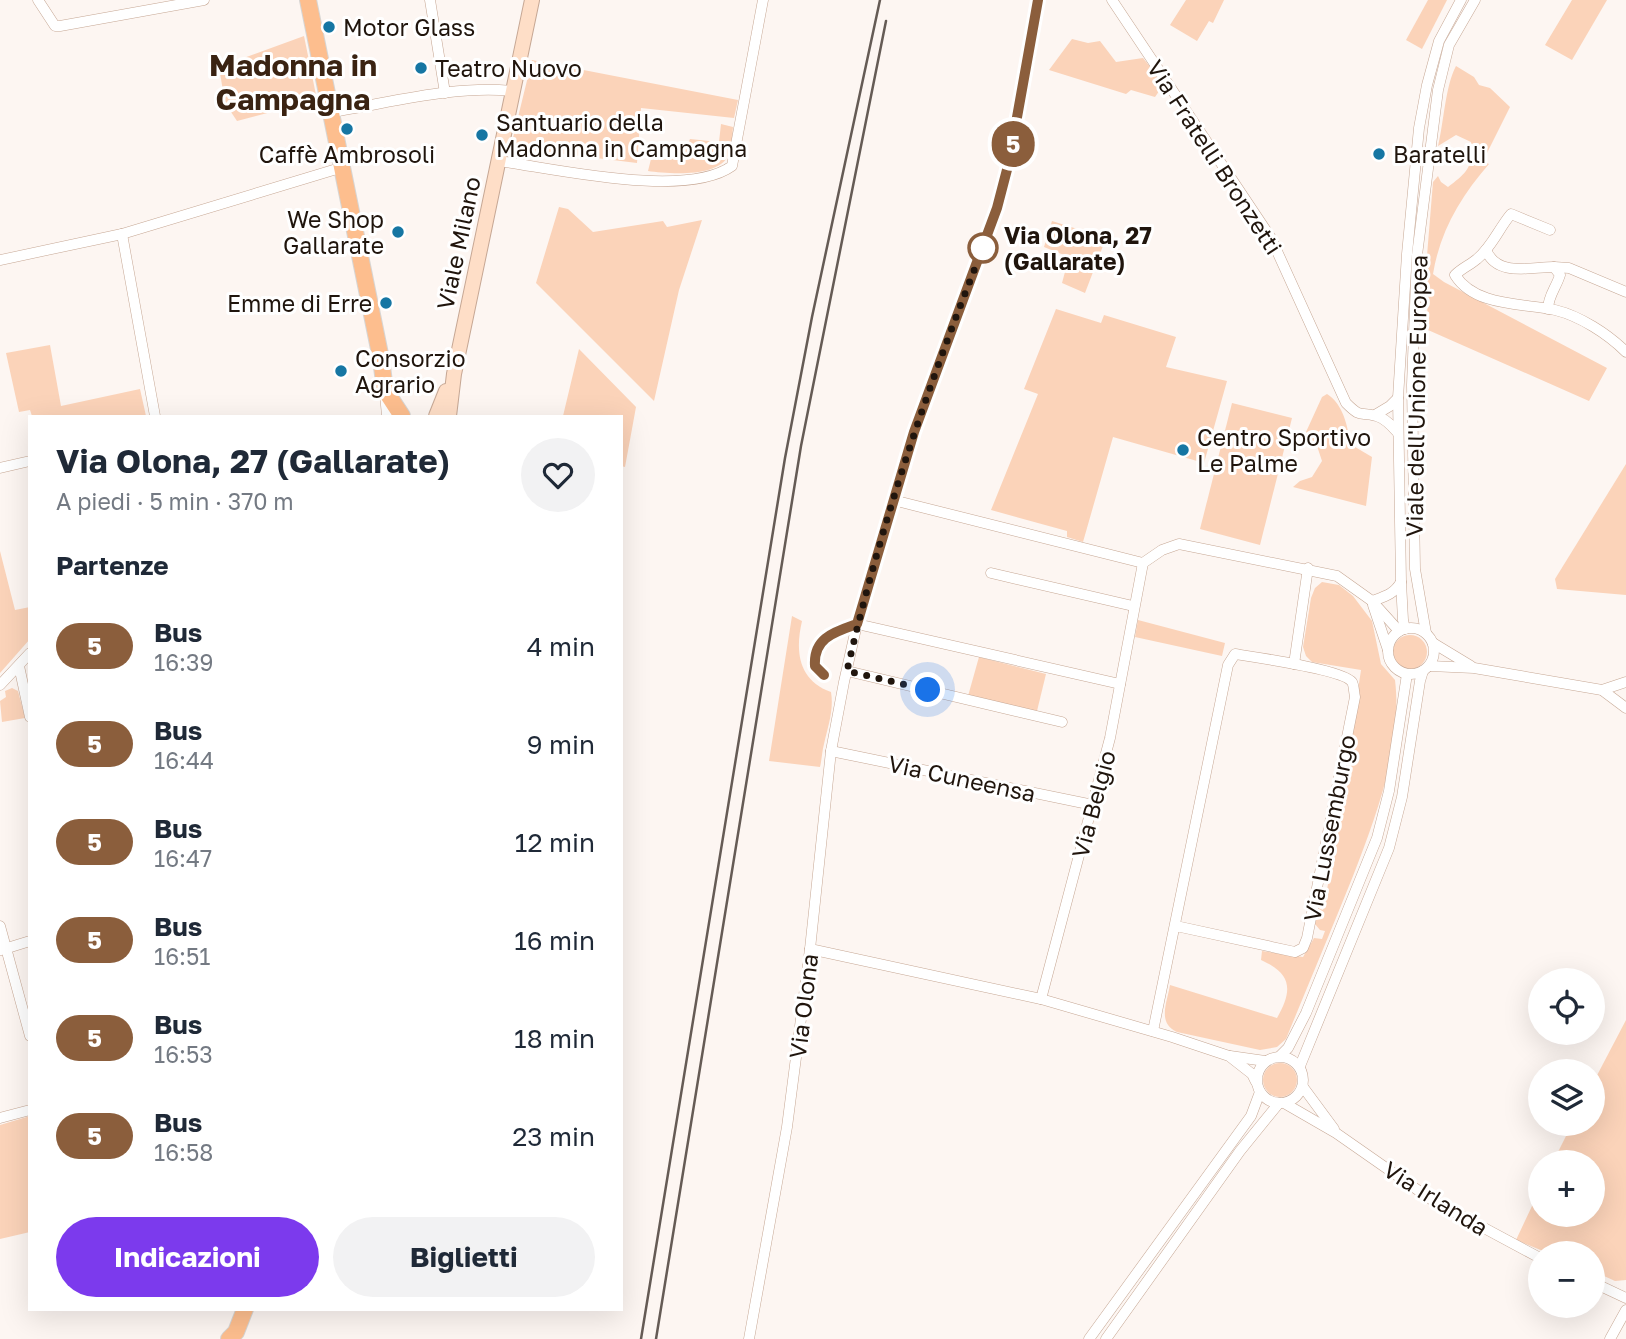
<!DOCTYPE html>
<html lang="it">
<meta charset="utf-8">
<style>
:root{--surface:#fff;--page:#f2f2f3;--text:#1f2937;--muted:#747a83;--accent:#7c3aed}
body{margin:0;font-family:"Golos Text",sans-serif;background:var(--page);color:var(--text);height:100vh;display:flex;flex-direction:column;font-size:26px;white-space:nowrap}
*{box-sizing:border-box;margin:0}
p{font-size:23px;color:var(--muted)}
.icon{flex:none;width:38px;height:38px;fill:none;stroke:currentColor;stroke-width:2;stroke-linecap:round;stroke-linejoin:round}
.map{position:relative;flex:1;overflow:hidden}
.sheet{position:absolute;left:28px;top:415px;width:595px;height:896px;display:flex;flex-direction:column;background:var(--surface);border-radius:0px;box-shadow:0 7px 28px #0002}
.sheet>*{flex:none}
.badge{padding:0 14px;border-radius:23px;font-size:24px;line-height:46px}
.buttons{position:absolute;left:1528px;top:968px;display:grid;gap:14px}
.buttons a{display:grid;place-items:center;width:77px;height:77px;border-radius:50%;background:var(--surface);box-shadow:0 7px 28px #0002;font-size:35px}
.you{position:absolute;width:35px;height:35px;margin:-18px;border:5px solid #fff;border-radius:50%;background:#1a73e8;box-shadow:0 0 0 10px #1a73e833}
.map>.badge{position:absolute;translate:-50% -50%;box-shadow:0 0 0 4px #fff}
h2{padding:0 28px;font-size:26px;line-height:63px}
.round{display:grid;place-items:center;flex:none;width:74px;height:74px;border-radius:37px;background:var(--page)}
.head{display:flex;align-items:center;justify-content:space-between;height:119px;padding:0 28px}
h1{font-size:33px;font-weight:700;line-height:52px}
.primary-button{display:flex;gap:14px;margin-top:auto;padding:14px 28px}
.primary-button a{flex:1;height:80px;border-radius:42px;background:var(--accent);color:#fff;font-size:28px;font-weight:700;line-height:80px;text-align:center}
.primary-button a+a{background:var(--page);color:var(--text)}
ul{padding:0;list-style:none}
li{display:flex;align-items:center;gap:21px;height:98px;padding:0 28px}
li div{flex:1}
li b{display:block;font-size:26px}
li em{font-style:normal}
li .badge{min-width:77px;font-weight:700;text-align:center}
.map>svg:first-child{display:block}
</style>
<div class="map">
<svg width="1626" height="1339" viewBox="0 0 1626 1339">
<rect width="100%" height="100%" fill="#fdf6f2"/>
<g fill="#fbd3b9">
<polygon points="1186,0 1224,0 1213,23 1209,21 1197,41 1170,25"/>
<polygon points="1428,0 1447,0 1422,49 1406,40"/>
<polygon points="1572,0 1607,0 1572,60 1545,45"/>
<polygon points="304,36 317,100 237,121 225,103 219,67"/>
<polygon points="1072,39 1088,43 1100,41 1116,62 1143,58 1164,84 1155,97 1131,90 1126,94 1049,70"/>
<polygon points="532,60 738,100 734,118 641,108 637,163 524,149 523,156 512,153 511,146"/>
<path d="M 1456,66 L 1474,77 L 1479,85 L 1490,88 L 1510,107 L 1483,161 L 1489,164 C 1461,196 1440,231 1433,274 L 1444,282 L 1607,368 L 1589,401 L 1428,330 L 1426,268 L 1433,182 L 1438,176 L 1441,182 L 1448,187 C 1467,173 1474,166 1471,142 L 1456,135 L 1438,146 C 1444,122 1445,87 1456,66 Z"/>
<path d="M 721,124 L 733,127 C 732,136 733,146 729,154 C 720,178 669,174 648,171 L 653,151 L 659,153 L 660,144 L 686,149 L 690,139 L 719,142 Z"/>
<polygon points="559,207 568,209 593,232 663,221 667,227 702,220 679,290 654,401 536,283"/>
<polygon points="1052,221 1106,238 1085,293 1062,283 1069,257 1044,247"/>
<polygon points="1056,309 1101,323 1104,315 1176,337 1166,367 1227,381 1204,463 1113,437 1083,542 1067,537 1067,531 991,510 1038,394 1024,389"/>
<polygon points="50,345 61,406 140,389 146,416 32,416 30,410 19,412 6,353"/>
<polygon points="579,349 636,407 625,467 621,466 621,416 563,416"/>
<path d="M 1327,394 C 1343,404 1348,426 1350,444 L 1372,457 L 1366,506 L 1293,487 L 1300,481 L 1312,477 L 1322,461 L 1317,446 L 1306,432 L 1322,397 Z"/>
<polygon points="1232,403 1292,418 1260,545 1200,529"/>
<polygon points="1626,464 1626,595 1557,589 1555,579"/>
<polygon points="0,551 15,610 30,607 30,639 0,673"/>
<path d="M 1322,582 L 1339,585 L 1353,596 L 1372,621 L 1381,664 L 1395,680 C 1403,745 1376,817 1353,876 C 1331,931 1308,985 1286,1039 L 1277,1047 L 1260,1050 L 1177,1032 C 1157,1023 1167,1003 1170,985 L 1277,1018 C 1293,990 1292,974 1261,960 L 1262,951 L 1303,957 L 1314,938 L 1322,939 L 1325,931 L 1320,930 L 1315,924 L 1318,908 L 1323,910 L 1354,750 L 1349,750 L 1361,670 L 1312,662 L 1306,656 L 1303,647 L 1311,598 L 1315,588 Z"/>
<path d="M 792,616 L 802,621 C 795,651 798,680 831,692 C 834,710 828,726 824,744 C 822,751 822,759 820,767 L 769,761 Z"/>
<polygon points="1138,620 1225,643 1222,656 1135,637"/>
<circle cx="1410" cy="652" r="17"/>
<polygon points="979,657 1046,674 1037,711 968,696"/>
<polygon points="12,688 18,691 25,718 2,722 0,701 6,697 5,691"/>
<polygon points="1626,1020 1626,1280 1615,1281 1593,1271 1592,1253 1548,1253 1516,1240 1540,1189 1540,1214 1592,1214 1592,1162 1553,1162 1572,1124 1592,1124 1593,1083"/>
<circle cx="1280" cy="1080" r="17"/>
<polygon points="30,1116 30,1232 0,1239 0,1125"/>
</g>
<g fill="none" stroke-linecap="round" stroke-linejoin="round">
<defs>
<g id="street">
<polyline points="38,0 55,26 60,26 204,0"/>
<polyline points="430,0 445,93"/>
<path d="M 1112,0 L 1271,238 L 1346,403 C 1362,419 1359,411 1376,416 C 1385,418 1392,426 1398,433"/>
<path d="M 331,112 C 390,103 453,85 513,91"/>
<path d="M 499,161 C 557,169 686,199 732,166 L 763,0"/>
<path d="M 1550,230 L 1511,214 C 1499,228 1492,247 1477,259 C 1470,265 1462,268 1455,275 C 1475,307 1523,303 1555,310 C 1580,316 1608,334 1626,352"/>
<polyline points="122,234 155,416"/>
<path d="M 1486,250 C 1497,277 1530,267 1554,267 L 1560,275 C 1556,288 1548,296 1548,309"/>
<polyline points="0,260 122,234 340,168"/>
<polyline points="1554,267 1569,268 1626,292"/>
<polyline points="385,394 387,416"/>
<polyline points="1375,415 1390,406 1398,398"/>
<polyline points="0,468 30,461"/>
<polyline points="893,500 1143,563 1162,550 1179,544 1337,576 1372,601 1399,631"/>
<polyline points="991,573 1133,606"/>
<path d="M 1372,601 C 1386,596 1394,594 1401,582"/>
<polyline points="1373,605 1388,650"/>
<polyline points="857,624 1120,684"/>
<circle cx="1411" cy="651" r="23"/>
<polyline points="1405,629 1403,620 1401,582 1398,398 1407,254 1419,128 1427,85 1439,41 1461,0"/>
<polyline points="1426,633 1415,569 1412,385 1417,255 1438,90 1449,45 1475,0"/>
<polyline points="1433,643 1471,666"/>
<polyline points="1294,664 1308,568"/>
<polyline points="19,666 30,717"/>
<polyline points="1430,666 1474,668 1602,690 1626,708"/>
<polyline points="847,671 1062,722"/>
<polyline points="0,685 30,653"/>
<polyline points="1602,690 1626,682"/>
<polyline points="831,751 1093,805"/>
<polyline points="0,926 30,1036"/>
<polyline points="810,949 1041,999 1172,1037 1229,1056 1252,1074 1256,1082"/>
<polyline points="1,950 30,941"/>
<polyline points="1041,999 1110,738 1143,563"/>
<path d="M 1153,1031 L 1228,665 L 1235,654 C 1254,657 1344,670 1352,682 C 1354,685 1354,693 1355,697 L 1307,938 L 1303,948 L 1295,952 L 1176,926"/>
<polyline points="1230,1056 1265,1061"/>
<polyline points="1280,1056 1288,1048 1306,1013 1377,838 1389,791 1407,674"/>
<circle cx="1280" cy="1080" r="23"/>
<polyline points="1300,1066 1389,848 1402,797 1420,681 1423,671"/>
<polyline points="1303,1087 1334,1129"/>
<polyline points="1284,1103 1336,1133 1432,1200 1540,1258"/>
<polyline points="0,1118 30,1110"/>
<polyline points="1592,1282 1626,1298"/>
<polyline points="749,1339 787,1127 810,949 831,751 844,682 857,624 914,432 997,208 1009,162 1030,56 1038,0"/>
<polyline points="1089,1339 1251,1116 1260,1092"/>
<polyline points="1106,1339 1240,1151 1279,1103"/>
<polyline points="1610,1339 1626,1310"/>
</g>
<g id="secondary">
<polyline points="436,416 446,391"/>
<polyline points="449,416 454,374 532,0"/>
</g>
<g id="primary">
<polyline points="308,0 381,359 385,390 402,416"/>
<polyline points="229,1339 236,1332 245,1309"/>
</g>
</defs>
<use href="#street" stroke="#c6a794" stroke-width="11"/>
<use href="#secondary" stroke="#c6a794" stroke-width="16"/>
<use href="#primary" stroke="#d7d5d3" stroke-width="18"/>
<use href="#street" stroke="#fff" stroke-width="10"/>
<use href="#secondary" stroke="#fedec7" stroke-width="14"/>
<use href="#primary" stroke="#fdbe8e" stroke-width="16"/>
<g stroke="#655b55" stroke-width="2.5">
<polyline points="641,1339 785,458 812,317 880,0"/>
<polyline points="656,1339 801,446 886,21"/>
</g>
</g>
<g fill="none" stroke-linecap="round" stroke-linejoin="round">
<defs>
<path id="line" d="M 824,675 L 815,666 C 813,638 834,632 857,624 L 914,432 L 997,208 L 1009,162 L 1038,0"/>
</defs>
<use href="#line" stroke="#fff" stroke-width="16"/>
<use href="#line" stroke="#8b5e3c" stroke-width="10"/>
<path stroke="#20150d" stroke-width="7" stroke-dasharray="0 12.6" d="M 928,690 L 847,671 C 880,526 928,385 983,248"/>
</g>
<g fill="#1676a3" stroke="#fff" stroke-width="2.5">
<circle cx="329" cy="27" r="7"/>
<circle cx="421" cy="68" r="7"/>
<circle cx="347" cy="129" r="7"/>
<circle cx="482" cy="135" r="7"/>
<circle cx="1379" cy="154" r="7"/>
<circle cx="398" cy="232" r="7"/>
<circle cx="386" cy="303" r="7"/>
<circle cx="341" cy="371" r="7"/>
<circle cx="1183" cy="450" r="7"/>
</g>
<circle fill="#fff" stroke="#8b5e3c" stroke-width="3.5" cx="983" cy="248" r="14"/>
<g text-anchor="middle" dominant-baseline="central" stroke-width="6" stroke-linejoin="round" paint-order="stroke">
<g font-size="23" fill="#20150d" stroke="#fff" text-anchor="start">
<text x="343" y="27">Motor Glass</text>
<text x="435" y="68">Teatro Nuovo</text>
<text x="496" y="122">Santuario della<tspan x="496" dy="26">Madonna in Campagna</tspan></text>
<text x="347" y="154" text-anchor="middle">Caffè Ambrosoli</text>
<text x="1393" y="154">Baratelli</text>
<text x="384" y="219" text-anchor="end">We Shop<tspan x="384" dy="26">Gallarate</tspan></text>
<text x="372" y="303" text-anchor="end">Emme di Erre</text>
<text x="355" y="358">Consorzio<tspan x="355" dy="26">Agrario</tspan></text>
<text x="1197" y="437">Centro Sportivo<tspan x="1197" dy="26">Le Palme</tspan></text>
</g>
<g font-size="23" fill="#20150d" stroke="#fff">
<text transform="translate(1215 157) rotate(57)">Via Fratelli Bronzetti</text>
<text transform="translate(458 243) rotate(-78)">Viale Milano</text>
<text transform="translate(1416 396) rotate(-89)">Viale dell'Unione Europea</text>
<text transform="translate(962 778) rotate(12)">Via Cuneensa</text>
<text transform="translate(1093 804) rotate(-75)">Via Belgio</text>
<text transform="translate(1329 828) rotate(-79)">Via Lussemburgo</text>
<text transform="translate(803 1006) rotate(-83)">Via Olona</text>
<text transform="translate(1436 1198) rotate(32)">Via Irlanda</text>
</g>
<g font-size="23" font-weight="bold" fill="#20150d" stroke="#fff" text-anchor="start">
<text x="1004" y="235">Via Olona, 27<tspan x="1004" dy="26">(Gallarate)</tspan></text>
</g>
<g font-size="30" font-weight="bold" fill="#3a2312" stroke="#fff">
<text x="293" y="65">Madonna in<tspan x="293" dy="34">Campagna</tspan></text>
</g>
</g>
</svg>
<div class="buttons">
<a><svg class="icon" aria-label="locate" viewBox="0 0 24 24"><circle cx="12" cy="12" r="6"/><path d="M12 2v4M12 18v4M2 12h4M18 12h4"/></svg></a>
<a><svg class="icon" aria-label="layers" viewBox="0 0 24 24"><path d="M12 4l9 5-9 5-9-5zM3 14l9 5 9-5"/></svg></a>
<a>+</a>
<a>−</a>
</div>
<div class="you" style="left:928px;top:690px"></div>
<b class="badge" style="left:1013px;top:144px;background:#8b5e3c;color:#fff">5</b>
<section class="sheet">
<div class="head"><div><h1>Via Olona, 27 (Gallarate)</h1><p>A piedi · 5 min · 370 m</p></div><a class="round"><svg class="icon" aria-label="heart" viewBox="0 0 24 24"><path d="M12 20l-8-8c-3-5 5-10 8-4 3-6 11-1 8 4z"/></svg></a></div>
<h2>Partenze</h2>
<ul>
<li><span class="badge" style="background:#8b5e3c;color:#fff">5</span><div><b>Bus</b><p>16:39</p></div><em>4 min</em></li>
<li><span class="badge" style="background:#8b5e3c;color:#fff">5</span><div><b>Bus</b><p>16:44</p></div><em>9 min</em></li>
<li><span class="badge" style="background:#8b5e3c;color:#fff">5</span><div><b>Bus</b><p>16:47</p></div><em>12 min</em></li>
<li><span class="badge" style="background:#8b5e3c;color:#fff">5</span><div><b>Bus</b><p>16:51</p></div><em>16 min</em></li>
<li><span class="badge" style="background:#8b5e3c;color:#fff">5</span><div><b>Bus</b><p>16:53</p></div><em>18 min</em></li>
<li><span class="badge" style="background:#8b5e3c;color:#fff">5</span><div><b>Bus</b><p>16:58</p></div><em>23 min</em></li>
</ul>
<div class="primary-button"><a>Indicazioni</a><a>Biglietti</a></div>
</section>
</div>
